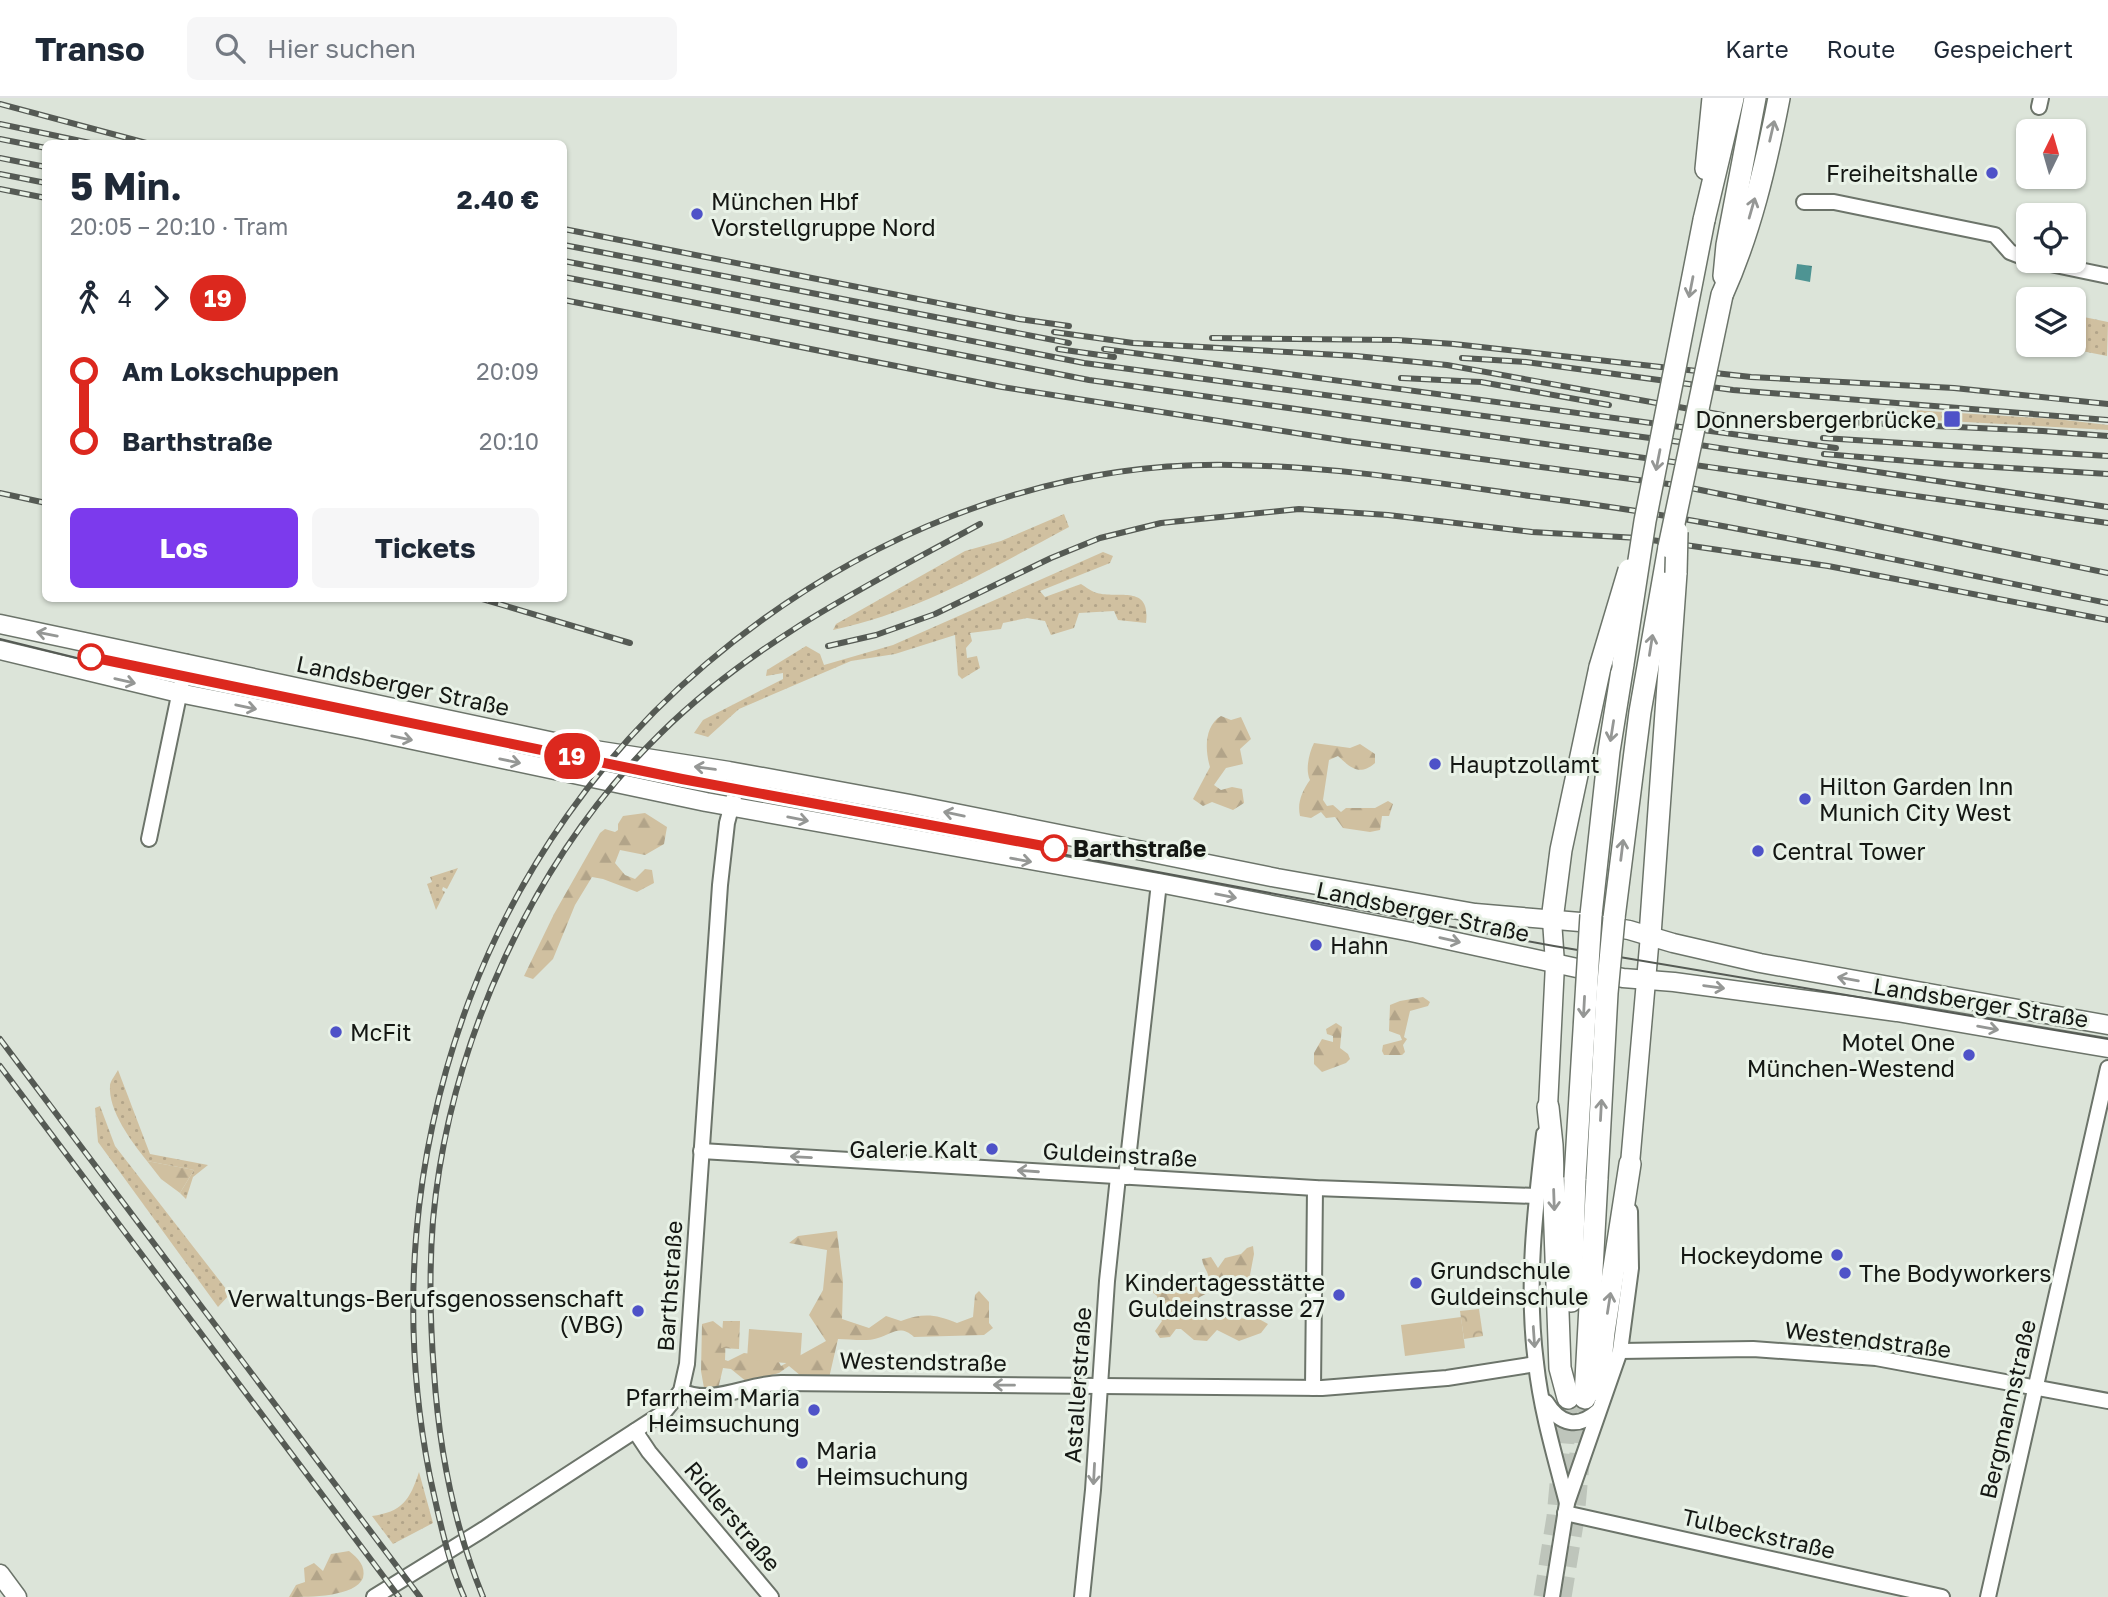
<!DOCTYPE html>
<html lang="de">
<meta charset="utf-8">
<style>
:root{--surface:#fff;--page:#f6f6f7;--text:#1f2937;--muted:#747a83;--line:#e0e1e3;--accent:#7c3aed}
body{margin:0;font-family:"Golos Text",sans-serif;background:var(--page);color:var(--text);height:100vh;display:flex;flex-direction:column;font-size:26px;white-space:nowrap}
*{box-sizing:border-box;margin:0}
p{font-size:23px;color:var(--muted)}
.icon{flex:none;width:38px;height:38px;fill:none;stroke:currentColor;stroke-width:2;stroke-linecap:round;stroke-linejoin:round}
.map{position:relative;flex:1;overflow:hidden}
.drawer{position:absolute;left:42px;top:42px;width:525px;height:462px;display:flex;flex-direction:column;background:var(--surface);border-radius:10px;box-shadow:0 2px 5px #0004}
.drawer>*{flex:none}
.badge{padding:0 14px;border-radius:23px;font-size:24px;line-height:46px}
.needle{width:46px;rotate:5deg}
.controls{position:absolute;left:2016px;top:21px;display:grid;gap:14px}
.controls a{display:grid;place-items:center;width:70px;height:70px;border-radius:10px;background:var(--surface);box-shadow:0 2px 5px #0004;font-size:35px}
.map>.badge{position:absolute;translate:-50% -50%;box-shadow:0 0 0 4px #fff}
.legs{display:flex;align-items:center;gap:10px;height:77px;padding:0 28px;font-size:23px}
.legs p{margin-inline-start:auto}
.headline{display:flex;align-items:center;justify-content:space-between;height:119px;padding:0 28px}
h1{font-size:38px;font-weight:700;line-height:52px}
.cta{display:flex;gap:14px;margin-top:auto;padding:14px 28px}
.cta a{flex:1;height:80px;border-radius:10px;background:var(--accent);color:#fff;font-size:28px;font-weight:700;line-height:80px;text-align:center}
.cta a+a{background:var(--page);color:var(--text)}
ul{padding:0 28px;list-style:none}
li{display:flex;align-items:center;gap:24px;height:70px;font-size:26px}
li i{display:grid;place-items:center;width:10px;height:100%;margin:0 9px;background:currentColor}
li i::after{content:'';width:18px;height:18px;margin:-9px;border:5px solid;border-radius:50%;background:var(--surface)}
li p{margin-inline-start:auto}
li:first-child i{background:linear-gradient(#0000 50%,currentColor 0)}
li:last-child i{background:linear-gradient(currentColor 50%,#0000 0)}
header{display:flex;align-items:center;gap:42px;box-sizing:border-box;height:98px;padding:0 35px;background:var(--surface);border-bottom:2px solid var(--line)}
header strong{font-size:33px}
nav{display:flex;gap:38px;margin-inline-start:auto;font-size:24px}
.search{width:490px;height:63px;background:var(--page);display:flex;align-items:center;gap:18px;box-sizing:border-box;padding:0 24px;border-radius:10px;color:var(--muted);font-size:26px}
.map>svg:first-child{display:block}
</style>
<header>
<strong>Transo</strong>
<div class="search"><svg class="icon" aria-label="search" viewBox="0 0 24 24"><circle cx="10" cy="10" r="6"/><path d="M15 15l6 6"/></svg>Hier suchen</div>
<nav><a>Karte</a><a>Route</a><a>Gespeichert</a></nav>
</header>
<div class="map">
<svg width="2108" height="1499" viewBox="0 0 2108 1499">
<defs>
<pattern id="grass-dots" width="8" height="8" patternUnits="userSpaceOnUse" patternTransform="scale(1.75)"><rect width="8" height="8" fill="#d0c0a0"/><path d="M2 2h.1M6 6h.1" fill="none" stroke="#b2a489" stroke-width="1.8" stroke-linecap="round"/></pattern>
<pattern id="forest-firs" width="22" height="20" patternUnits="userSpaceOnUse" patternTransform="scale(1.75)"><rect width="22" height="20" fill="#d0c0a0"/><path d="M5 1l3.5 6h-7zM16 11l3.5 6h-7z" fill="#b2a489"/></pattern>
<pattern id="park-crowns" width="20" height="18" patternUnits="userSpaceOnUse" patternTransform="scale(1.75)"><rect width="20" height="18" fill="#d0c0a0"/><path d="M2 6a3 3 0 1 1 6 0M12 15a3 3 0 1 1 6 0" fill="none" stroke="#b2a489"/></pattern>
<pattern id="water-ripples" width="26" height="14" patternUnits="userSpaceOnUse" patternTransform="scale(1.75)"><rect width="26" height="14" fill="#4e9493"/><path d="M2 4q2-2 4 0t4 0M15 11q2-2 4 0t4 0" fill="none" stroke="#407877"/></pattern>
</defs>
<rect width="100%" height="100%" fill="#dce4d9"/>
<g fill="url(#grass-dots)">
<polygon points="2079,218 2108,224 2107,258 2072,251"/>
<polygon points="1912,312 2056,321 2108,327 2108,332 1911,321"/>
<path d="M 1064,416 L 1069,429 C 990,471 921,513 833,532 L 836,526 L 965,453 L 1001,443 Z"/>
<path d="M 1103,454 L 1113,458 L 1110,465 L 1040,493 L 1045,499 L 1081,486 C 1086,489 1092,494 1097,495 C 1119,501 1151,486 1146,525 L 1118,522 L 1114,513 L 1079,515 L 1074,530 L 1051,537 L 1045,523 L 1027,520 L 1003,525 L 1001,531 L 970,535 L 972,543 L 966,550 L 967,560 L 977,558 L 980,570 L 962,581 L 958,577 L 955,537 L 895,556 L 851,563 L 804,583 L 739,611 L 708,639 L 694,635 L 703,622 L 783,581 L 783,575 L 766,578 L 767,572 L 806,548 L 820,556 L 824,567 L 893,547 Z"/>
<polygon points="458,770 447,791 443,789 442,792 445,794 436,812 427,786 432,784 430,779"/>
<path d="M 118,972 L 150,1056 L 208,1067 L 193,1079 L 186,1101 L 180,1095 L 194,1072 L 147,1063 C 132,1044 108,1013 110,987 C 111,982 116,976 118,972 Z"/>
<polygon points="100,1008 115,1048 230,1196 218,1209 98,1044 95,1010"/>
<path d="M 419,1374 L 433,1425 L 393,1446 L 372,1418 C 402,1414 410,1402 419,1374 Z"/>
</g>
<g fill="url(#forest-firs)">
<path d="M 1221,618 L 1231,622 L 1241,619 L 1251,641 L 1240,651 L 1243,666 L 1226,670 L 1214,687 L 1221,692 L 1232,689 L 1242,691 L 1244,705 L 1233,712 L 1212,704 L 1203,708 L 1193,701 L 1210,669 C 1205,653 1204,628 1221,618 Z"/>
<path d="M 1314,645 L 1350,650 L 1360,646 L 1375,656 L 1375,665 C 1359,679 1350,669 1338,658 L 1329,662 L 1323,702 L 1327,708 L 1333,707 L 1341,714 L 1346,710 L 1375,710 L 1388,703 L 1393,706 L 1389,718 L 1382,718 L 1380,732 L 1370,734 L 1343,730 L 1335,719 L 1326,720 L 1321,714 L 1311,720 L 1300,718 C 1297,705 1302,693 1310,682 C 1305,672 1309,655 1314,645 Z"/>
<polygon points="645,715 667,729 664,746 645,757 620,752 615,765 625,777 635,781 645,771 652,772 654,785 637,794 603,781 592,779 575,807 553,861 533,881 524,878 554,816 600,735 605,731 615,734 618,732 618,726 623,718"/>
<polygon points="1423,899 1430,904 1428,908 1410,913 1404,939 1407,941 1403,947 1405,954 1402,957 1384,957 1382,953 1383,947 1402,942 1400,937 1389,933 1390,907 1400,903"/>
<polygon points="1336,925 1342,929 1340,950 1348,956 1350,961 1346,965 1322,974 1314,966 1314,955 1322,941 1333,944 1333,938 1327,936 1326,931"/>
<polygon points="147,1063 194,1072 180,1095 161,1081"/>
<path d="M 837,1133 L 843,1184 L 842,1221 L 869,1230 L 886,1218 L 901,1223 C 923,1215 935,1216 957,1225 L 973,1219 L 975,1197 L 979,1193 L 989,1204 L 989,1225 L 993,1230 L 984,1237 L 914,1239 C 900,1226 892,1236 878,1240 C 867,1244 850,1241 838,1241 L 829,1280 L 801,1278 L 789,1268 L 779,1275 L 747,1284 L 731,1271 L 723,1270 L 718,1291 L 704,1290 L 701,1273 L 702,1226 L 713,1223 L 726,1233 L 725,1262 L 728,1263 L 744,1255 L 776,1259 L 781,1268 L 826,1243 L 809,1217 L 823,1192 L 827,1152 L 789,1145 L 798,1138 Z"/>
<path d="M 1253,1148 L 1254,1156 L 1250,1177 L 1264,1184 L 1256,1191 C 1229,1188 1209,1190 1187,1208 L 1204,1220 L 1213,1222 L 1224,1211 L 1230,1220 L 1259,1221 L 1268,1226 L 1261,1235 L 1239,1243 L 1217,1232 L 1207,1243 L 1194,1242 L 1181,1231 L 1176,1231 L 1170,1239 L 1160,1240 L 1155,1233 L 1162,1223 L 1155,1213 L 1159,1207 L 1157,1198 L 1150,1192 L 1156,1189 C 1177,1197 1192,1194 1209,1181 C 1208,1173 1203,1169 1202,1161 L 1211,1159 L 1218,1170 L 1225,1160 L 1241,1156 L 1247,1150 Z"/>
<path d="M 349,1453 C 358,1460 366,1468 363,1480 C 355,1499 310,1499 289,1499 L 296,1487 L 305,1484 L 304,1470 L 314,1465 L 323,1473 L 331,1456 Z"/>
</g>
<g fill="url(#park-crowns)">
<polygon points="1479,1211 1483,1238 1464,1241 1460,1213"/>
<polygon points="723,1223 740,1223 739,1251 721,1250"/>
</g>
<g fill="#d0c0a0">
<polygon points="1461,1219 1465,1250 1405,1258 1401,1227"/>
<polygon points="749,1231 802,1235 800,1266 747,1262"/>
</g>
<polygon fill="url(#water-ripples)" points="1797,166 1812,168 1810,184 1795,181"/>
<g fill="none" stroke-linecap="round" stroke-linejoin="round">
<g stroke="#bec5bb" stroke-width="21" stroke-dasharray="21 10" stroke-linecap="butt">
<polyline points="1544,1499 1557,1419 1568,1300"/>
<polyline points="1561,1499 1574,1420 1585,1300"/>
</g>
<defs>
<g id="minor">
<polyline points="2039,9 2041,0"/>
<polyline points="1804,104 1834,104 1995,137 2010,154 2028,161"/>
<polyline points="2036,163 2108,178"/>
<polyline points="149,741 186,564"/>
<path d="M 1544,1036 C 1535,1112 1526,1188 1536,1265 C 1541,1312 1555,1359 1567,1405"/>
<polyline points="701,1053 1315,1090 1536,1098"/>
<polyline points="1126,1079 1159,785"/>
<polyline points="1620,1253 1753,1251 1876,1260 2108,1303"/>
<polyline points="1313,1290 1315,1090"/>
<path d="M 681,1293 C 713,1308 748,1285 781,1285 L 1322,1290 L 1447,1280 L 1536,1266"/>
<path d="M 1546,1304 C 1560,1327 1578,1331 1598,1313"/>
<polyline points="635,1333 649,1354 771,1499"/>
<polyline points="1565,1415 1942,1499"/>
<polyline points="374,1499 484,1431 664,1314 681,1293 687,1266 720,787 727,725 736,691 742,686 763,685"/>
<polyline points="1082,1499 1093,1392 1107,1183 1118,1079"/>
<polyline points="1552,1499 1567,1405 1620,1253 1631,1170 1630,1113"/>
<polyline points="1988,1499 2108,970"/>
</g>
<g id="major">
<polyline points="0,526 582,650 729,673 910,706 1277,780 1475,815 1580,824 1629,832 1673,845 1760,865 2108,927"/>
<polyline points="0,552 179,595 361,631 706,704 1159,785 1411,834 1623,880 1674,884 1897,914 2108,950"/>
<polyline points="1548,1009 1555,866 1552,822"/>
<polyline points="1630,1066 1650,837"/>
<polyline points="0,1476 17,1499"/>
</g>
<g id="highway">
<polyline points="1706,71 1713,0"/>
<polyline points="1704,122 1733,0"/>
<polyline points="1724,178 1727,147 1755,0"/>
<path d="M 1722,197 C 1750,135 1766,67 1779,0"/>
<polyline points="1591,817 1609,653 1623,566"/>
<polyline points="1614,820 1640,614 1669,449"/>
<polyline points="1552,822 1561,752 1600,569"/>
<polyline points="1650,837 1676,475"/>
<polyline points="1548,1009 1552,1047 1560,1270 1568,1300"/>
<polyline points="1571,1203 1575,1080"/>
<polyline points="1598,1292 1604,1234 1630,1066"/>
<polyline points="1585,1300 1597,1080"/>
</g>
</defs>
<use href="#minor" stroke="#6c746a" stroke-width="18"/>
<use href="#major" stroke="#6c746a" stroke-width="21"/>
<use href="#highway" stroke="#6c746a" stroke-width="24"/>
<use href="#minor" stroke="#fff" stroke-width="14"/>
<use href="#major" stroke="#fff" stroke-width="18"/>
<use href="#highway" stroke="#fff" stroke-width="21"/>
<polyline stroke="#555a54" stroke-width="2" points="0,541 85,562 681,688 1018,748 1554,848 2108,941"/>
<defs>
<g id="rail">
<polyline points="0,6 150,46"/>
<polyline points="0,26 95,46"/>
<polyline points="0,41 46,50"/>
<polyline points="0,60 46,69"/>
<polyline points="0,76 46,85"/>
<polyline points="0,91 46,100"/>
<polyline points="564,131 1019,221 1069,228"/>
<polyline points="564,147 1069,245"/>
<polyline points="564,163 1084,265 1680,344 2108,409"/>
<polyline points="564,179 1089,282 2108,425"/>
<polyline points="564,202 1002,289 1347,343 1676,387 2108,475"/>
<polyline points="1054,234 1133,245 1356,258 1447,267 1734,319 2043,333 2108,338"/>
<polyline points="1212,240 1397,242 1454,246 1751,279 1954,290 2108,306"/>
<polyline points="1058,251 1114,259"/>
<polyline points="1104,251 1836,350"/>
<polyline points="1462,260 1526,264 1733,292 2108,322"/>
<polyline points="1401,280 1481,284 1609,307"/>
<polyline points="1823,340 2108,358"/>
<polyline points="1824,356 1945,366 2108,376"/>
<polyline points="0,395 46,405"/>
<polyline points="479,500 630,545"/>
<polyline points="828,548 876,537 935,516 1051,460 1100,440 1161,425 1299,411 1388,417 1532,434 1638,440 1828,468 2108,522"/>
<polyline points="0,941 420,1499"/>
<polyline points="0,968 399,1499"/>
<path d="M 464,1499 C 447,1461 439,1419 430,1379 C 398,1217 412,1054 470,900 C 519,771 601,655 706,566 C 852,442 1038,363 1232,367 C 1332,368 1431,384 1530,398 C 1576,404 1621,410 1666,418 C 1814,443 1961,476 2108,505"/>
<path d="M 483,1499 C 454,1428 439,1350 434,1274 C 430,1223 429,1173 433,1122 C 449,945 534,759 661,635 C 753,544 868,487 980,426"/>
</g>
</defs>
<use href="#rail" stroke="#555a54" stroke-width="6"/>
<use href="#rail" stroke="#e9f2e7" stroke-width="3.5" stroke-dasharray="10" stroke-linecap="butt"/>
<defs>
<g id="highway-bridge">
<polyline points="1669,449 1722,197"/>
<polyline points="1676,475 1677,434"/>
<polyline points="1623,566 1645,423 1704,122"/>
<polyline points="1600,569 1629,472"/>
<polyline points="1575,1080 1591,817"/>
<polyline points="1597,1080 1607,895 1614,820"/>
</g>
</defs>
<use href="#highway-bridge" stroke="#6c746a" stroke-width="24" stroke-linecap="butt"/>
<use href="#highway-bridge" stroke="#fff" stroke-width="21"/>
</g>
<defs><path id="oneway-shaft" d="M-6 0H5M1.5-3L5.5 0L1.5 3" fill="none" stroke-width="1.6" stroke-linecap="round" stroke-linejoin="round" transform="scale(1.75)"/></defs>
<g stroke="#959795">
<use href="#oneway-shaft" transform="translate(1772 33) rotate(-77)"/>
<use href="#oneway-shaft" transform="translate(1752 110) rotate(-74)"/>
<use href="#oneway-shaft" transform="translate(1691 189) rotate(101)"/>
<use href="#oneway-shaft" transform="translate(1658 362) rotate(101)"/>
<use href="#oneway-shaft" transform="translate(47 536) rotate(-169)"/>
<use href="#oneway-shaft" transform="translate(1651 547) rotate(-81)"/>
<use href="#oneway-shaft" transform="translate(125 583) rotate(13)"/>
<use href="#oneway-shaft" transform="translate(246 609) rotate(12)"/>
<use href="#oneway-shaft" transform="translate(1612 633) rotate(99)"/>
<use href="#oneway-shaft" transform="translate(402 640) rotate(12)"/>
<use href="#oneway-shaft" transform="translate(510 663) rotate(12)"/>
<use href="#oneway-shaft" transform="translate(705 670) rotate(-172)"/>
<use href="#oneway-shaft" transform="translate(954 716) rotate(-168)"/>
<use href="#oneway-shaft" transform="translate(798 721) rotate(11)"/>
<use href="#oneway-shaft" transform="translate(1622 752) rotate(-83)"/>
<use href="#oneway-shaft" transform="translate(1021 762) rotate(10)"/>
<use href="#oneway-shaft" transform="translate(1226 798) rotate(11)"/>
<use href="#oneway-shaft" transform="translate(1450 842) rotate(13)"/>
<use href="#oneway-shaft" transform="translate(1848 881) rotate(-170)"/>
<use href="#oneway-shaft" transform="translate(1714 889) rotate(8)"/>
<use href="#oneway-shaft" transform="translate(1584 909) rotate(93)"/>
<use href="#oneway-shaft" transform="translate(1988 930) rotate(10)"/>
<use href="#oneway-shaft" transform="translate(1601 1012) rotate(-87)"/>
<use href="#oneway-shaft" transform="translate(801 1059) rotate(-177)"/>
<use href="#oneway-shaft" transform="translate(1028 1073) rotate(-176)"/>
<use href="#oneway-shaft" transform="translate(1554 1102) rotate(88)"/>
<use href="#oneway-shaft" transform="translate(1609 1205) rotate(-81)"/>
<use href="#oneway-shaft" transform="translate(1534 1239) rotate(86)"/>
<use href="#oneway-shaft" transform="translate(1004 1287) rotate(-179)"/>
<use href="#oneway-shaft" transform="translate(1094 1376) rotate(93)"/>
</g>
<g fill="none" stroke-linecap="round" stroke-linejoin="round">
<defs>
<polyline id="line-1" points="91,559 682,681 1054,750"/>
</defs>
<use href="#line-1" stroke="#fff" stroke-width="16"/>
<use href="#line-1" stroke="#dc281e" stroke-width="10"/>
</g>
<g fill="#4e52c8" stroke="#e9f2e7" stroke-width="2.5">
<circle cx="1992" cy="75" r="7"/>
<circle cx="697" cy="116" r="7"/>
<rect x="1943" y="312" width="18" height="18" rx="3.5"/>
<circle cx="1435" cy="666" r="7"/>
<circle cx="1805" cy="701" r="7"/>
<circle cx="1758" cy="753" r="7"/>
<circle cx="1316" cy="847" r="7"/>
<circle cx="336" cy="934" r="7"/>
<circle cx="1969" cy="957" r="7"/>
<circle cx="992" cy="1051" r="7"/>
<circle cx="1837" cy="1157" r="7"/>
<circle cx="1845" cy="1175" r="7"/>
<circle cx="1416" cy="1185" r="7"/>
<circle cx="1339" cy="1197" r="7"/>
<circle cx="638" cy="1213" r="7"/>
<circle cx="814" cy="1312" r="7"/>
<circle cx="802" cy="1365" r="7"/>
</g>
<g fill="#fff" stroke="#dc281e" stroke-width="3.5">
<circle cx="91" cy="559" r="12"/>
<circle cx="1054" cy="750" r="12"/>
</g>
<g text-anchor="middle" dominant-baseline="central" stroke-width="6" stroke-linejoin="round" paint-order="stroke">
<g font-size="23" fill="#141713" stroke="#e9f2e7" text-anchor="start">
<text x="1978" y="75" text-anchor="end">Freiheitshalle</text>
<text x="711" y="103">München Hbf<tspan x="711" dy="26">Vorstellgruppe Nord</tspan></text>
<text x="1936" y="321" text-anchor="end">Donnersbergerbrücke</text>
<text x="1449" y="666">Hauptzollamt</text>
<text x="1819" y="688">Hilton Garden Inn<tspan x="1819" dy="26">Munich City West</tspan></text>
<text x="1772" y="753">Central Tower</text>
<text x="1330" y="847">Hahn</text>
<text x="350" y="934">McFit</text>
<text x="1955" y="944" text-anchor="end">Motel One<tspan x="1955" dy="26">München-Westend</tspan></text>
<text x="978" y="1051" text-anchor="end">Galerie Kalt</text>
<text x="1823" y="1157" text-anchor="end">Hockeydome</text>
<text x="1430" y="1172">Grundschule<tspan x="1430" dy="26">Guldeinschule</tspan></text>
<text x="1859" y="1175">The Bodyworkers</text>
<text x="1325" y="1184" text-anchor="end">Kindertagesstätte<tspan x="1325" dy="26">Guldeinstrasse 27</tspan></text>
<text x="624" y="1200" text-anchor="end">Verwaltungs-Berufsgenossenschaft<tspan x="624" dy="26">(VBG)</tspan></text>
<text x="800" y="1299" text-anchor="end">Pfarrheim Maria<tspan x="800" dy="26">Heimsuchung</tspan></text>
<text x="816" y="1352">Maria<tspan x="816" dy="26">Heimsuchung</tspan></text>
</g>
<g font-size="23" fill="#141713" stroke="#e9f2e7">
<text transform="translate(403 587) rotate(12)">Landsberger Straße</text>
<text transform="translate(1423 813) rotate(12)">Landsberger Straße</text>
<text transform="translate(1981 904) rotate(9)">Landsberger Straße</text>
<text transform="translate(1120 1056) rotate(3)">Guldeinstraße</text>
<text transform="translate(669 1188) rotate(-86)">Barthstraße</text>
<text transform="translate(1868 1241) rotate(7)">Westendstraße</text>
<text transform="translate(923 1263) rotate(1)">Westendstraße</text>
<text transform="translate(1077 1287) rotate(-86)">Astallerstraße</text>
<text transform="translate(2007 1311) rotate(-77)">Bergmannstraße</text>
<text transform="translate(733 1418) rotate(50)">Ridlerstraße</text>
<text transform="translate(1759 1435) rotate(13)">Tulbeckstraße</text>
</g>
<g font-size="23" font-weight="bold" fill="#141713" stroke="#e9f2e7" text-anchor="start">
<text x="1073" y="750">Barthstraße</text>
</g>
</g>
</svg>
<div class="controls">
<a><svg class="needle" viewBox="-14 -14 28 28"><path d="M0-13l5 13h-10z" fill="#e53935"/><path d="M0 13l5-13h-10z" fill="#747a83"/></svg></a>
<a><svg class="icon" aria-label="locate" viewBox="0 0 24 24"><circle cx="12" cy="12" r="6"/><path d="M12 2v4M12 18v4M2 12h4M18 12h4"/></svg></a>
<a><svg class="icon" aria-label="layers" viewBox="0 0 24 24"><path d="M12 4l9 5-9 5-9-5zM3 14l9 5 9-5"/></svg></a>
</div>
<b class="badge" style="left:572px;top:658px;background:#dc281e;color:#fff">19</b>
<section class="drawer">
<div class="headline"><div><h1>5 Min.</h1><p>20:05 – 20:10 · Tram</p></div><b>2.40 €</b></div>
<div class="legs"><svg class="icon" aria-label="walk" viewBox="0 0 24 24"><circle cx="13" cy="4" r="2"/><path d="M13 8l-2 6 4 7M11 14l-3 7M7 12l3-4h3l4 4"/></svg>4<svg class="icon" aria-label="forward" viewBox="0 0 24 24"><path d="M9 5l7 7-7 7"/></svg><b class="badge" style="background:#dc281e;color:#fff">19</b></div>
<ul>
<li><i style="color:#dc281e"></i><b>Am Lokschuppen</b><p>20:09</p></li>
<li><i style="color:#dc281e"></i><b>Barthstraße</b><p>20:10</p></li>
</ul>
<div class="cta"><a>Los</a><a>Tickets</a></div>
</section>
</div>
